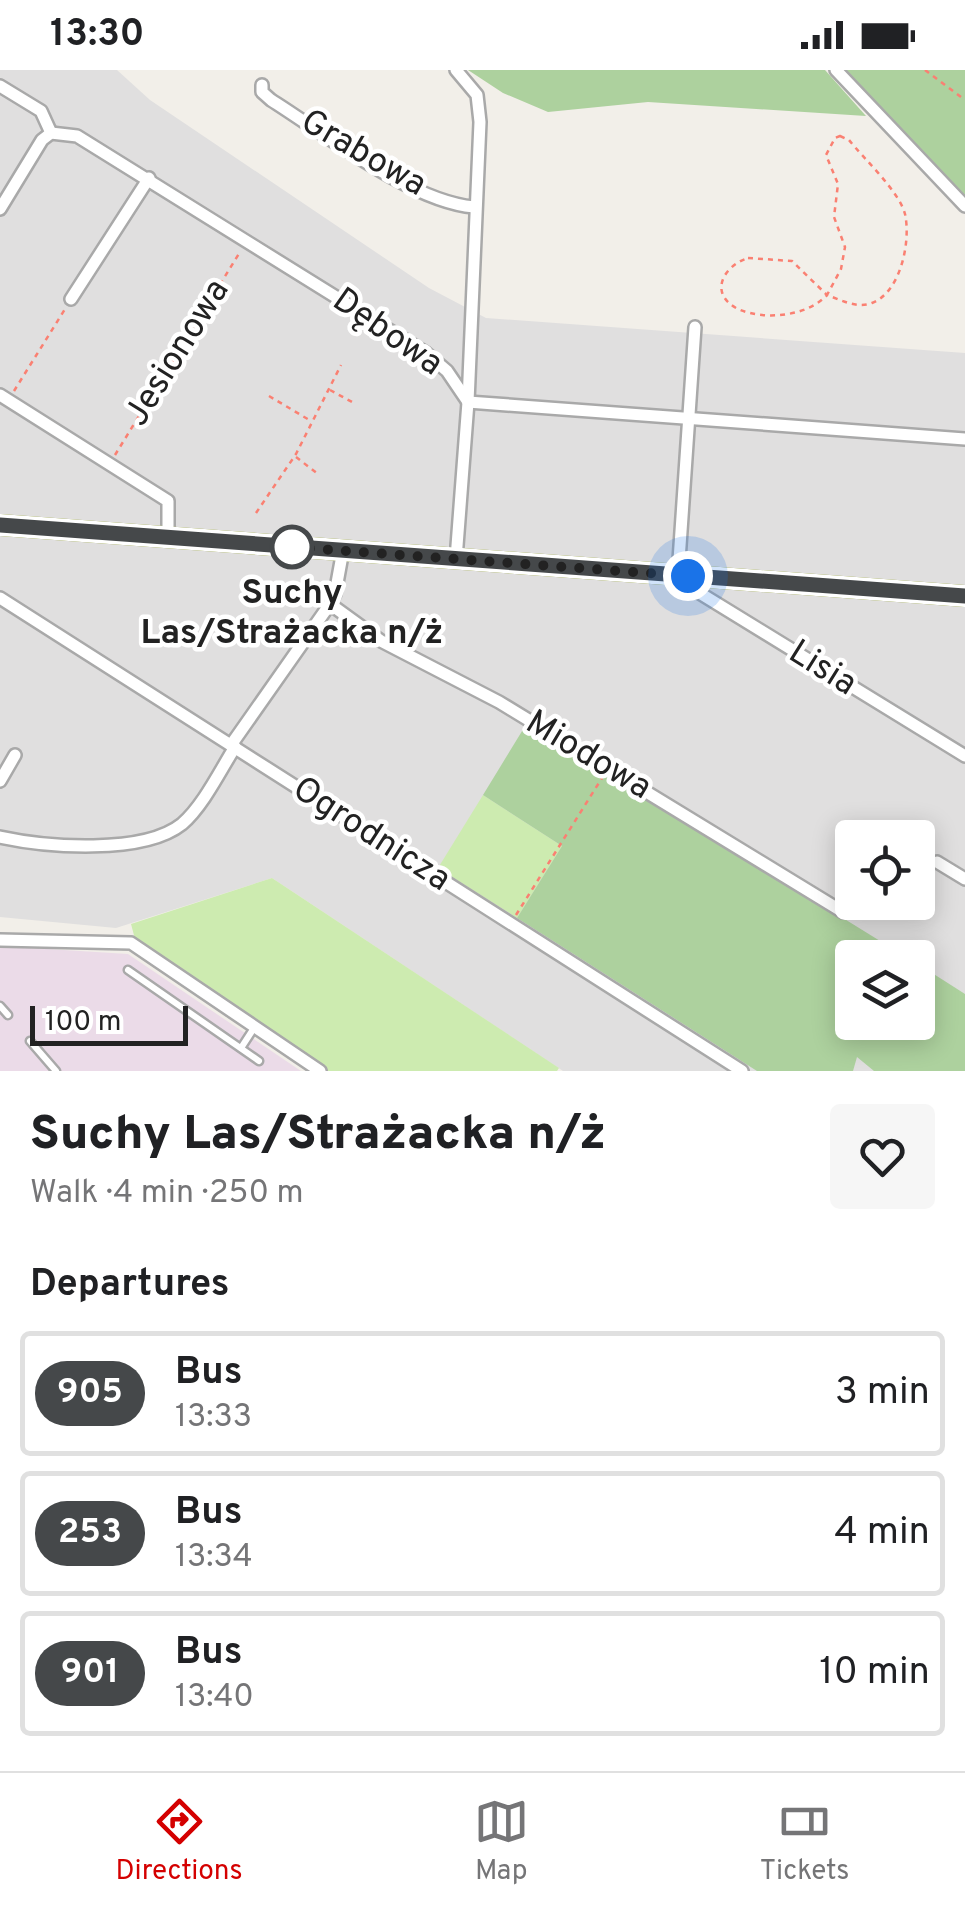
<!DOCTYPE html>
<meta charset="utf-8">
<style>
:root{--surface:#fff;--page:#f6f6f6;--text:#202124;--muted:#757577;--line:#e0e0e0;--accent:#d40000}
body{margin:0;font-family:Overpass,sans-serif;background:var(--page);color:var(--text);height:100vh;display:flex;flex-direction:column;font-size:38px;white-space:nowrap}
*{box-sizing:border-box;margin:0}
p{font-size:32px;color:var(--muted)}
.icon{flex:none;width:55px;height:55px;fill:none;stroke:currentColor;stroke-width:2;stroke-linecap:round;stroke-linejoin:round}
.map{position:relative;height:1001px;overflow:hidden}
.drawer{display:flex;flex-direction:column;background:var(--surface);flex:1}
.drawer>*{flex:none}
.badge{padding:0 20px;border-radius:32px;font-size:35px;line-height:65px}
.buttons{position:absolute;left:835px;top:750px;display:grid;gap:20px}
.buttons a{display:grid;place-items:center;width:100px;height:100px;border-radius:10px;background:var(--surface);box-shadow:0 5px 25px #0003;font-size:50px}
.scale{position:absolute;left:30px;bottom:25px;width:158px;box-sizing:border-box;padding-left:10px;border:5px solid #222;border-top:0;font-size:28px;line-height:35px;white-space:nowrap;color:#222;-webkit-text-stroke:8px #fff;paint-order:stroke}
.you{position:absolute;width:50px;height:50px;margin:-25px;border:8px solid #fff;border-radius:50%;background:#1a73e8;box-shadow:0 0 0 15px #1a73e833}
.map>.badge{position:absolute;translate:-50% -50%;box-shadow:0 0 0 5px #fff}
h2{padding:0 30px;font-size:38px;line-height:90px}
.round{display:grid;place-items:center;flex:none;width:105px;height:105px;border-radius:10px;background:var(--page)}
.headline{display:flex;align-items:center;justify-content:space-between;height:170px;padding:0 30px}
h1{font-size:48px;font-weight:800;line-height:75px}
ul{padding:0;list-style:none}
li{display:flex;align-items:center;gap:30px;height:125px;margin:0 20px 15px;padding:0 10px;border:5px solid var(--line);border-radius:10px}
li div{flex:1}
li b{display:block;font-size:38px}
li em{font-style:normal}
li .badge{min-width:110px;font-weight:700;text-align:center}
.status{display:flex;justify-content:space-between;align-items:center;height:70px;padding:0 50px;background:var(--surface);direction:ltr}
.status svg{height:28px;fill:currentColor}
.menu{display:flex;justify-content:space-around;align-items:center;height:140px;border-top:2px solid var(--line);background:var(--surface);font-size:28px;color:var(--muted)}
.menu a{display:grid;justify-items:center;gap:5px}
.menu .on{color:var(--accent)}
.map>svg:first-child{display:block}
</style>
<div class="status"><b>13:30</b><svg viewBox="0 0 49 12"><path d="M0 12V9h3v3zM5 12V6h3v6zM10 12V3h3v9zM15 12V0h3v12zM26 1h20v11H26zM47 4h2v5h-2z"/></svg></div>
<div class="map">
<svg width="965" height="1001" viewBox="0 0 965 1001">
<rect width="100%" height="100%" fill="#f2efe9"/>
<path fill="#e0dfdf" fill-rule="evenodd" d="M 0,0 L 117,0 L 150,30 L 429,218 L 486,248 L 965,283 L 965,1001 L 563,1001 L 272,808 L 116,858 L 0,847 ZM 852,768 L 918,768 L 918,832 L 852,832 ZM 852,888 L 918,888 L 918,952 L 852,952 Z"/>
<polygon fill="#ebdbe8" points="0,876 128,884 301,1001 0,1001"/>
<g fill="#cdebb0">
<polygon points="483,725 562,776 517,848 438,798"/>
<polygon points="272,808 559,998 557,1001 325,1001 135,869 131,854"/>
</g>
<g fill="#add19e">
<polygon points="468,0 825,0 866,46 648,32 548,42 503,23"/>
<polygon points="844,0 965,0 965,130"/>
<polygon points="527,653 906,887 852,888 852,952 918,952 918,894 965,924 965,1001 874,1001 857,987 853,1001 757,1001 517,848 562,776 483,725"/>
</g>
<g fill="none" stroke-linecap="round" stroke-linejoin="round">
<defs>
<g id="lane">
<polyline points="128,900 259,991"/>
<polyline points="0,936 8,945"/>
<polyline points="30,971 56,1001"/>
<polyline points="241,978 254,958"/>
</g>
<g id="street">
<polyline points="456,0 477,25 480,52 468,332 456,489"/>
<polyline points="836,0 965,136"/>
<path d="M 262,15 L 262,22 L 271,30 C 325,64 412,132 474,137"/>
<polyline points="0,16 41,41 51,63"/>
<polyline points="0,139 42,70 51,63 77,66 426,283 447,301 468,332 965,369"/>
<polyline points="71,229 149,108"/>
<polyline points="0,325 168,431 168,468"/>
<polyline points="678,505 695,257"/>
<polyline points="689,506 690,516 698,522 965,686"/>
<polyline points="0,528 742,1001"/>
<polyline points="330,534 381,571 499,632 843,842"/>
<polyline points="231,675 330,534 335,524 343,480"/>
<polyline points="0,711 15,685"/>
<path d="M 0,767 C 46,777 143,785 182,754 C 203,736 220,701 235,677"/>
<polyline points="937,792 965,809"/>
<polyline points="0,870 131,873 320,1001"/>
</g>
<polyline id="secondary" points="0,455 965,526"/>
</defs>
<use href="#lane" stroke="#a9a9a9" stroke-width="11"/>
<use href="#street" stroke="#a9a9a9" stroke-width="16"/>
<use href="#secondary" stroke="#707d05" stroke-width="22"/>
<g stroke="#fa8072" stroke-width="2.5" stroke-dasharray="5 5" stroke-linecap="butt">
<polyline points="925,0 965,30"/>
<path d="M 840,66 L 849,70 C 864,89 899,121 905,144 C 911,171 901,222 872,233 C 857,239 841,230 827,225 L 841,199 L 845,177 L 834,147 L 838,114 L 826,85 L 835,68 Z"/>
<path d="M 748,188 L 792,191 L 827,225 C 808,246 765,251 738,239 C 708,224 723,196 748,188 Z"/>
<polyline points="330,320 352,332"/>
<polyline points="14,321 65,239"/>
<polyline points="269,326 311,351"/>
<polyline points="115,385 240,182"/>
<polyline points="296,387 318,404"/>
<polyline points="256,443 296,384 341,295"/>
<polyline points="516,845 602,708"/>
</g>
<use href="#lane" stroke="#fff" stroke-width="6"/>
<use href="#street" stroke="#fff" stroke-width="11"/>
<use href="#secondary" stroke="#f7fabf" stroke-width="18"/>
</g>
<g fill="none" stroke-linecap="round" stroke-linejoin="round">
<defs>
<polyline id="line" points="0,455 965,526"/>
</defs>
<use href="#line" stroke="#fff" stroke-width="22"/>
<use href="#line" stroke="#45484a" stroke-width="15"/>
<polyline stroke="#222" stroke-width="10" stroke-dasharray="0 18" points="292,477 688,506"/>
</g>
<circle fill="#fff" stroke="#45484a" stroke-width="5" cx="292" cy="477" r="20"/>
<g text-anchor="middle" dominant-baseline="central" stroke-width="9" stroke-linejoin="round" paint-order="stroke">
<g font-size="35" fill="#222" stroke="#fff">
<text transform="translate(363 84) rotate(30)">Grabowa</text>
<text transform="translate(387 263) rotate(35)">Dębowa</text>
<text transform="translate(178 283) rotate(-58)">Jesionowa</text>
<text transform="translate(822 599) rotate(32)">Lisia</text>
<text transform="translate(588 686) rotate(31)">Miodowa</text>
<text transform="translate(371 765) rotate(33)">Ogrodnicza</text>
</g>
<g font-size="35" font-weight="bold" fill="#222" stroke="#fff">
<text x="292" y="524">Suchy<tspan x="292" dy="40">Las/Strażacka n/ż</tspan></text>
</g>
</g>
</svg>
<div class="buttons">
<a><svg class="icon" aria-label="locate" viewBox="0 0 24 24"><circle cx="12" cy="12" r="6"/><path d="M12 2v4M12 18v4M2 12h4M18 12h4"/></svg></a>
<a><svg class="icon" aria-label="layers" viewBox="0 0 24 24"><path d="M12 4l9 5-9 5-9-5zM3 14l9 5 9-5"/></svg></a>
</div>
<div class="scale">100 m</div>
<div class="you" style="left:688px;top:506px"></div>
</div>
<section class="drawer">
<div class="headline"><div><h1>Suchy Las/Strażacka n/ż</h1><p>Walk · 4 min · 250 m</p></div><a class="round"><svg class="icon" aria-label="heart" viewBox="0 0 24 24"><path d="M12 20l-8-8c-3-5 5-10 8-4 3-6 11-1 8 4z"/></svg></a></div>
<h2>Departures</h2>
<ul>
<li><span class="badge" style="background:#45484a;color:#fff">905</span><div><b>Bus</b><p>13:33</p></div><em>3 min</em></li>
<li><span class="badge" style="background:#45484a;color:#fff">253</span><div><b>Bus</b><p>13:34</p></div><em>4 min</em></li>
<li><span class="badge" style="background:#45484a;color:#fff">901</span><div><b>Bus</b><p>13:40</p></div><em>10 min</em></li>
</ul>
</section>
<nav class="menu">
<a class="on"><svg class="icon" aria-label="directions" viewBox="0 0 24 24"><path d="M12 3l9 9-9 9-9-9zM9 14v-3h6M13 9l2 2-2 2"/></svg>Directions</a>
<a><svg class="icon" aria-label="map" viewBox="0 0 24 24"><path d="M3 6l6-2 6 2 6-2v14l-6 2-6-2-6 2zM9 4v14M15 6v14"/></svg>Map</a>
<a><svg class="icon" aria-label="tickets" viewBox="0 0 24 24"><path d="M3 7h18v10H3zM15 7v10"/></svg>Tickets</a>
</nav>
